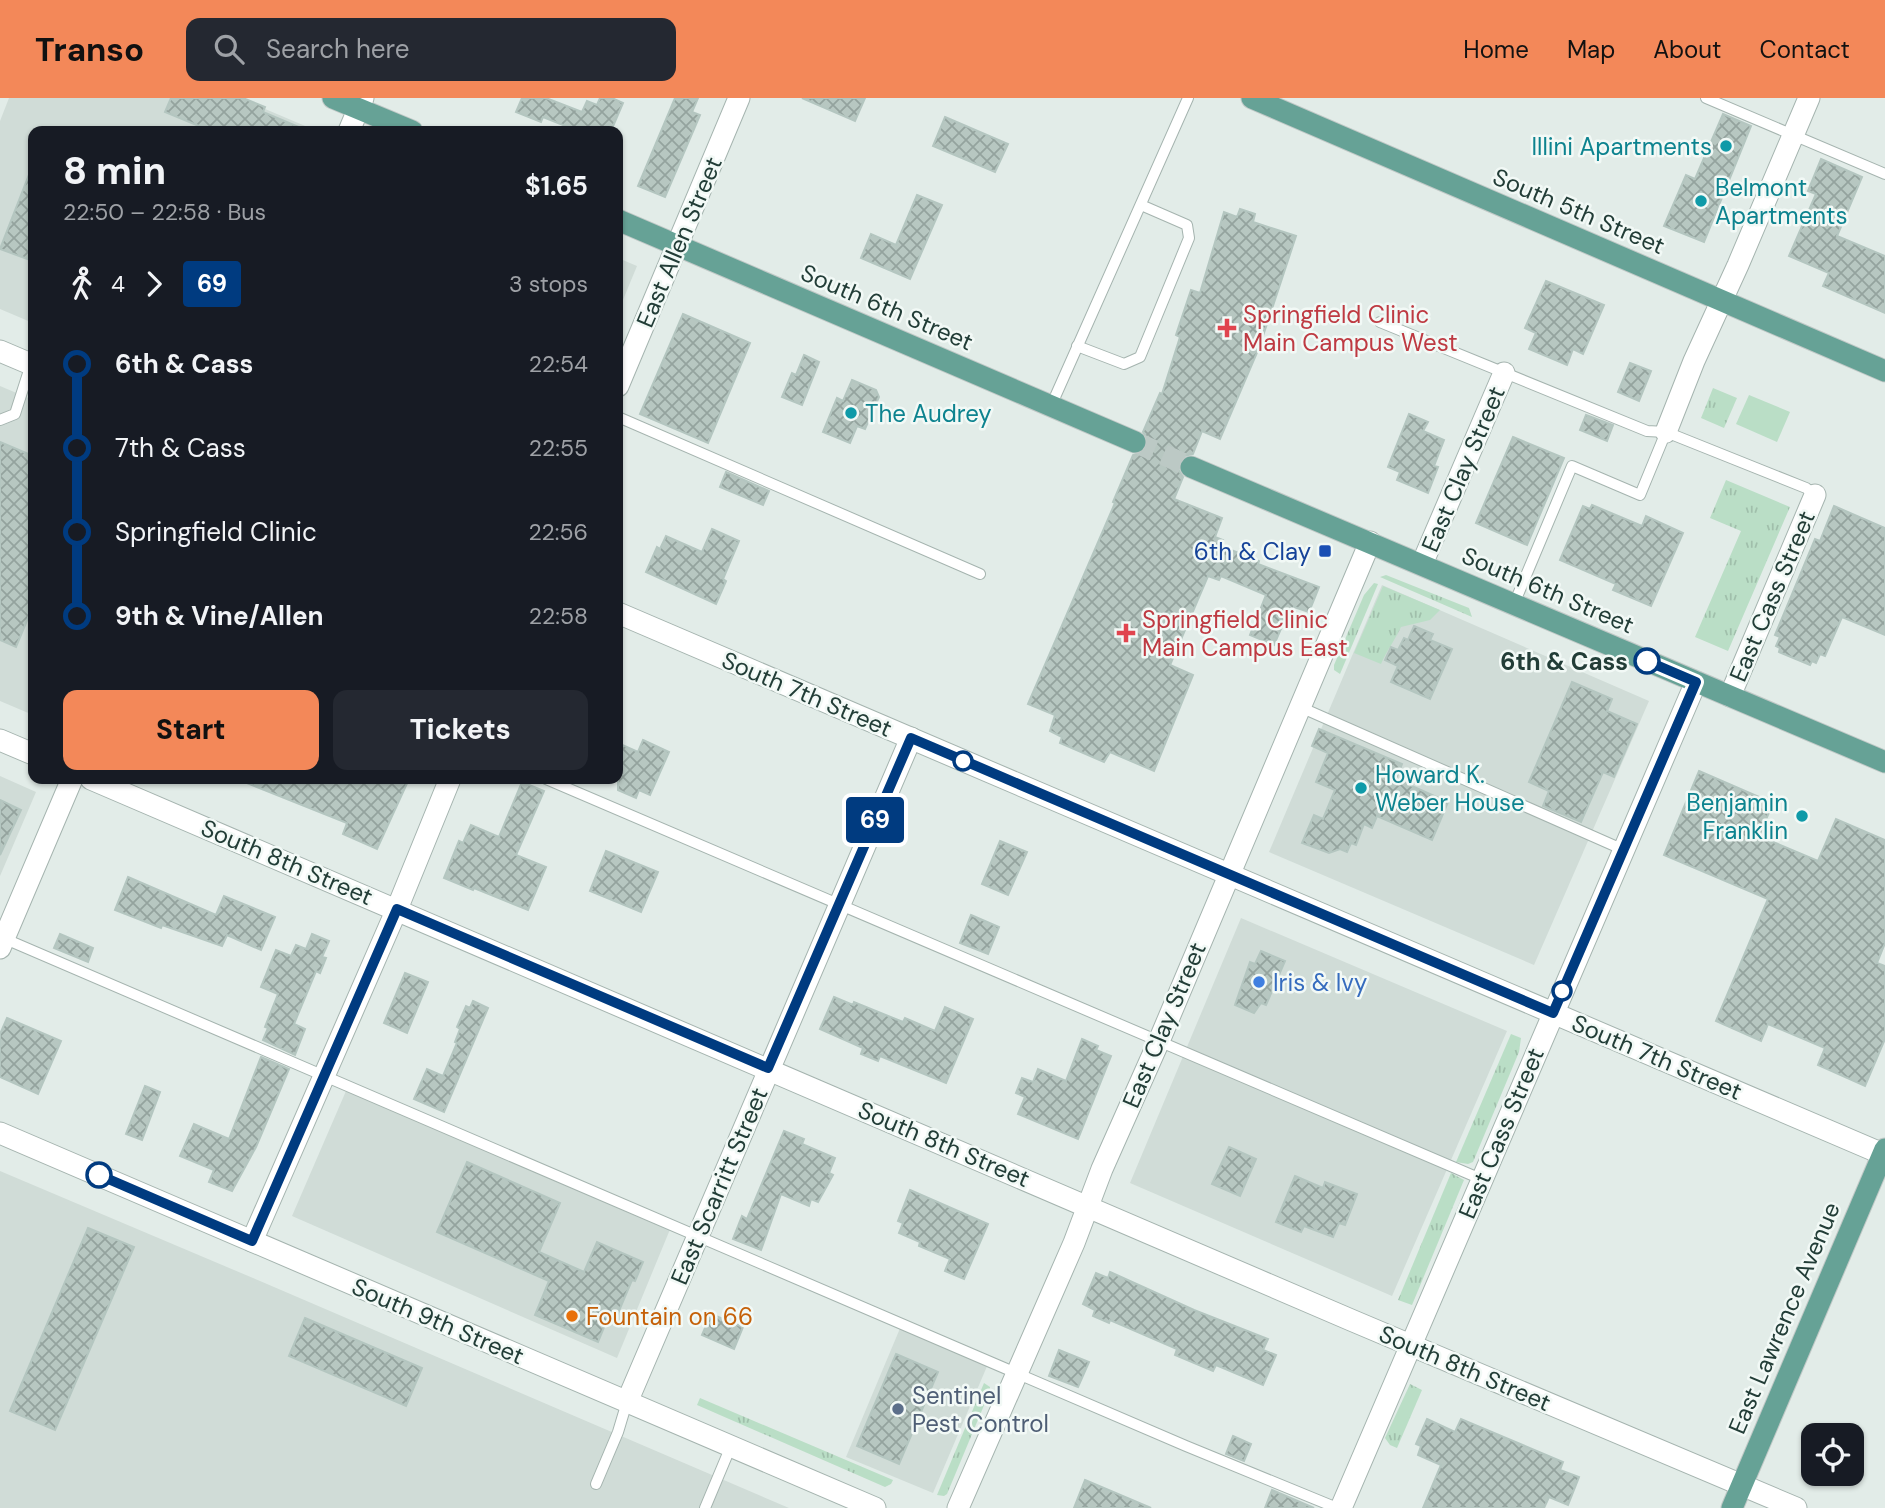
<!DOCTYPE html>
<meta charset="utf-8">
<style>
:root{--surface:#171b24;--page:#242831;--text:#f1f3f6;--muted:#9ea1a6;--accent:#f38859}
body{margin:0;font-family:"DM Sans",sans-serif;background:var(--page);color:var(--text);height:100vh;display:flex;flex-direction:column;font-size:26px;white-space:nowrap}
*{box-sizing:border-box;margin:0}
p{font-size:23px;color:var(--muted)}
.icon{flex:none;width:38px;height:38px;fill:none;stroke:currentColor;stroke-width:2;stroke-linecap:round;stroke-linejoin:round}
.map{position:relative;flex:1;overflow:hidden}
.side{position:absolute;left:28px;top:28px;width:595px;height:658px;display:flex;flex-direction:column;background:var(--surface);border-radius:14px;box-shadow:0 2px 5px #0004}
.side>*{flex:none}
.badge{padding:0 14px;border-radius:5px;font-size:24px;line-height:46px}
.tools{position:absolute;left:1801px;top:1325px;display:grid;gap:14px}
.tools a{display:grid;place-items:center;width:63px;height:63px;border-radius:14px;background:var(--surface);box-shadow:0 2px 5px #0004;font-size:35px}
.map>.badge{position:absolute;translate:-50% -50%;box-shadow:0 0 0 4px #fff}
.legs{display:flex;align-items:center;gap:10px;height:77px;padding:0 35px;font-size:23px}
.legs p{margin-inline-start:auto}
.headline{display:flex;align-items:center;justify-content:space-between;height:119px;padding:0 35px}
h1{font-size:38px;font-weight:800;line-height:52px}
.button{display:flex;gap:14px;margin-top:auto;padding:14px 35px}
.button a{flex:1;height:80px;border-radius:14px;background:var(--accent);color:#111;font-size:28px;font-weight:800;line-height:80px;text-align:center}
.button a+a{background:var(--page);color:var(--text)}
ul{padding:0 35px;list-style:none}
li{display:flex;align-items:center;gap:24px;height:84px;font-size:26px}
li i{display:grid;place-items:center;width:10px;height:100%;margin:0 9px;background:currentColor}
li i::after{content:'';width:18px;height:18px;margin:-9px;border:5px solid;border-radius:50%;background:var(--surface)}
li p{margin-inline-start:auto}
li:first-child i{background:linear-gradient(#0000 50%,currentColor 0)}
li:last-child i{background:linear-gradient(currentColor 50%,#0000 0)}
header{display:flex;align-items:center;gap:42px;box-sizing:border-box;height:98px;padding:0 35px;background:var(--accent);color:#111}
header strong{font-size:33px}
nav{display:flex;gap:38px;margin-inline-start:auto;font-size:24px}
.search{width:490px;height:63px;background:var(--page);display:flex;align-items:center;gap:18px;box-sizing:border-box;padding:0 24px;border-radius:14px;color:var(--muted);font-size:26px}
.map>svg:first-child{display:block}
</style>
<header>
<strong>Transo</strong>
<div class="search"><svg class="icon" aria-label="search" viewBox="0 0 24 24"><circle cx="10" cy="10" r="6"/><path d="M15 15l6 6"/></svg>Search here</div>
<nav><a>Home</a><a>Map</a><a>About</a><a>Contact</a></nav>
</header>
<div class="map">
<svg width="1885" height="1410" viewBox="0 0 1885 1410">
<defs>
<pattern id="grass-tufts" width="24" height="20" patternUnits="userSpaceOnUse" patternTransform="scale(1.75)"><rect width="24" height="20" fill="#badec6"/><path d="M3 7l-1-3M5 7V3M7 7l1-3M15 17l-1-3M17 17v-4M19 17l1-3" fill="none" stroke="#a0bfab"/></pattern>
<pattern id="building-cross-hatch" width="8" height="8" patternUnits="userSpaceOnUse" patternTransform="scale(1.75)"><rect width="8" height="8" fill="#b7c7c1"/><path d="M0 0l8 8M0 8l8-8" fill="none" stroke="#94a39e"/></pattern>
</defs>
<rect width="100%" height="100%" fill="#e2ece8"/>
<g fill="#d0dcd7">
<polygon points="9,0 239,0 317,33 33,33 33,225 0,211 0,23"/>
<polygon points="618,160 637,168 618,214"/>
<polygon points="0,288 33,302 33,617 0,603"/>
<polygon points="1382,487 1649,603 1534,867 1269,754"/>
<polygon points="0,678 36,694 0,778"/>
<polygon points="1241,820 1507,933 1392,1198 1130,1085"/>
<polygon points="346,993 671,1129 617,1260 292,1118"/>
<polygon points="0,1073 260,1183 789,1410 0,1410"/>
<polygon points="901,1228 988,1266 933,1395 846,1359"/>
</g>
<g fill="url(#grass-tufts)">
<polygon points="1713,290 1737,300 1724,330 1701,320"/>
<polygon points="1726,382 1790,409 1728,553 1695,539 1741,433 1710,420"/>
<polygon points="1386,477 1469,510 1472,519 1380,479"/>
<polygon points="1374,485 1378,486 1340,576 1334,572 1334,567 1364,497"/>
<path d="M 1383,488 L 1440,512 L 1430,522 L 1401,529 C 1395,542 1387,552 1381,566 L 1354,555 Z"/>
<polygon points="1511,936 1521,940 1519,954 1473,1064 1468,1066 1456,1064"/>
<polygon points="1451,1075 1464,1082 1412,1207 1398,1202"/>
<polygon points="984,1285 990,1289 990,1293 947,1396 944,1398 937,1397"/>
<polygon points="1410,1286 1422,1292 1397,1350 1390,1347 1385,1340"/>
<polygon points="700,1300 893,1382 891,1386 885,1389 697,1307"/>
</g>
<polygon fill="#badec6" points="1749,297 1790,314 1777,344 1736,326"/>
<g fill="url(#building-cross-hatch)" stroke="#b4c6c0" stroke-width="2">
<polygon points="171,0 243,0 265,9 263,14 308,33 211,33 165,14"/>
<polygon points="522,0 546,0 582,14 587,3 597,7 600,0 612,0 623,5 611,33 578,33 543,19 541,24 516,14"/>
<polygon points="675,0 698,0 692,14 700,17 665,99 638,88"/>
<polygon points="802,0 865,0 855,23"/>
<polygon points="1723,16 1751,28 1704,144 1664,128 1686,77 1695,81"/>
<polygon points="945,19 1008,46 995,74 933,48"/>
<polygon points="1821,61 1862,79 1837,138 1885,158 1885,215 1823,188 1829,175 1789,158 1816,96 1808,93"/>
<polygon points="32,69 33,69 33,163 0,151"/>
<polygon points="917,97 942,107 910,181 861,160 871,136 896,147"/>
<polygon points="1240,111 1255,116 1253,124 1296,138 1259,250 1220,341 1202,333 1193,356 1184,358 1179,365 1178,371 1183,379 1174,401 1222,420 1215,439 1223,442 1221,448 1259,463 1258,466 1319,489 1309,514 1294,509 1293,513 1289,512 1274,547 1250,537 1266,497 1221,478 1219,482 1208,478 1170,567 1193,577 1154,673 1110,654 1104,664 1060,645 1062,639 1050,633 1055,617 1028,606 1115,405 1113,404 1133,357 1142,355 1147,349 1148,342 1143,334 1160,295 1162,296 1180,239 1176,237 1191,192 1200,195 1224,114 1237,119"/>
<polygon points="1546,183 1604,207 1583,256 1573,251 1567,267 1529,251 1536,235 1525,230"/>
<polygon points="683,216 750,245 708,345 640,316"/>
<polygon points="804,257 819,264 802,307 782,299 792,275 796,277"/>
<polygon points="1630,265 1651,273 1639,303 1618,294"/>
<polygon points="852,282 876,292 879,299 865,331 857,328 850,345 823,334 837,300 843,303"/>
<polygon points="1409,316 1428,324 1423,333 1444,342 1434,368 1438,369 1428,395 1397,382 1400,374 1388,369"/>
<polygon points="1586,317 1613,327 1607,343 1580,332"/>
<polygon points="1513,339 1564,360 1527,447 1476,425"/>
<polygon points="0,344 33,358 33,508 16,549 0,542"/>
<polygon points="726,374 769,393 763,407 720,389"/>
<polygon points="1592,407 1642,428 1646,418 1683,435 1651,508 1613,492 1616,486 1560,462 1583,408 1590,411"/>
<polygon points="1834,408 1885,430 1885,537 1842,519 1825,558 1820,556 1816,565 1812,563 1810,567 1779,554 1780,550 1776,548 1780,539 1775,537 1815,441 1820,443"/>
<polygon points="712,431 739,443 723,481 726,483 716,506 646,474 657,449 660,451 666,438 702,454"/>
<polygon points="1414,528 1433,536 1430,542 1452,551 1430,601 1391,584 1398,568 1385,562 1391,549 1398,552 1404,540 1408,542"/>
<polygon points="1572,584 1612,601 1607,613 1637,626 1614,679 1603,674 1581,724 1543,708 1549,693 1529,684"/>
<polygon points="1319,631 1402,666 1396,681 1448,704 1432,742 1377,718 1372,730 1364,726 1356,747 1351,745 1347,754 1340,751 1329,755 1302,745 1314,717 1323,721 1335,692 1316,684 1328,655 1312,648"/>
<polygon points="643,642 669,654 650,697 639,692 636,700 618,692 618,645 638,654"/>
<polygon points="1699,673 1773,705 1759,738 1818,763 1836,721 1885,742 1885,845 1877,865 1885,868 1885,941 1865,988 1818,967 1825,950 1768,926 1761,943 1716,923 1768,801 1664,757"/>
<polygon points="237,681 409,681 377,751 343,736 347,725"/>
<polygon points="522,684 544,693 516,757 546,769 528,812 474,790 473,792 444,780 459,743 463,745 471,727 499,739"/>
<polygon points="0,702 21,712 0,757"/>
<polygon points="1000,743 1027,754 1008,797 982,786"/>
<polygon points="606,753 658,774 641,814 590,793"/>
<polygon points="128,779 216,817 224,798 275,819 261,852 227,837 222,848 162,827 161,830 115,812"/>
<polygon points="971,817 999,829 988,856 960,845"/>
<polygon points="60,836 93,850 88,864 54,850"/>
<polygon points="312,836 329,843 322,859 326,860 320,875 316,873 294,926 305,931 295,957 263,942 268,930 265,929 278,896 261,889 276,852 291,858 296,847 306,851"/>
<polygon points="1261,853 1285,863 1266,907 1261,905 1254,915 1235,907 1250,864 1255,866"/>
<polygon points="405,875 428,884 407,935 384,925"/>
<polygon points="834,899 853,907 854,904 903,924 905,920 935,933 945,909 973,921 946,985 880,958 878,963 861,956 863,950 820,931"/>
<polygon points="473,903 488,910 444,1014 414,1001 427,971 443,978 457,945 455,944 460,931 457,929 466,908 470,910"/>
<polygon points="7,920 61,943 38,996 0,979 0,936"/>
<polygon points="1082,941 1098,948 1096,952 1111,958 1078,1041 1018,1016 1025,999 1016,995 1022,980 1033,984 1038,971 1066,983"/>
<polygon points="261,959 289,971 256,1049 232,1093 209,1084 214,1072 180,1058 194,1026 229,1041"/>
<polygon points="145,988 160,994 142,1042 126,1036"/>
<polygon points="784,1033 804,1041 802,1046 835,1060 829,1075 833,1077 818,1104 811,1101 809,1108 781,1096 761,1152 733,1141 742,1118 747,1121"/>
<polygon points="1229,1049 1256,1061 1240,1098 1212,1086"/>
<polygon points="467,1064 560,1105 539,1154 584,1174 597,1144 643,1164 635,1183 632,1182 616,1220 609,1217 598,1244 535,1217 549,1183 437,1134"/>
<polygon points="1295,1078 1323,1090 1325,1084 1357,1096 1345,1127 1339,1125 1333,1139 1304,1128 1301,1134 1276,1124"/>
<polygon points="910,1092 988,1126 964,1181 945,1173 950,1161 919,1148 920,1144 899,1135 903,1125 898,1123"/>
<polygon points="88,1130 134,1149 55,1332 10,1313"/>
<polygon points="1110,1174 1194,1212 1268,1241 1263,1252 1276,1257 1263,1287 1216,1267 1213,1273 1175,1257 1177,1251 1110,1222 1109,1225 1093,1218 1095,1212 1083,1206 1096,1175 1108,1180"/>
<polygon points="711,1216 743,1229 734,1251 702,1237"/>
<polygon points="305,1220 422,1270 406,1308 289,1258"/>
<polygon points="1059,1252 1089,1264 1078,1289 1049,1278"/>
<polygon points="896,1256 938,1274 899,1366 857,1348"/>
<polygon points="1427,1321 1455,1334 1461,1321 1563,1364 1560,1372 1579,1379 1568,1407 1549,1399 1544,1410 1423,1410 1441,1367 1418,1357 1421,1348 1416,1346"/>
<polygon points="1233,1338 1251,1346 1244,1363 1226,1356"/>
<polygon points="1085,1382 1151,1410 1074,1410"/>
<polygon points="1272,1392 1314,1410 1265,1410"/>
</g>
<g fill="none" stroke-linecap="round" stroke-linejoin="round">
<polyline stroke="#bcc9c5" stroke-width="21" stroke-dasharray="21 10" stroke-linecap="butt" points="1135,344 1191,369"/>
<defs>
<g id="service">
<polyline points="1706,0 1885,76"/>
<polyline points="1380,224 1647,333 1666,334 1806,390 1815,397"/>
<polyline points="1077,248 1124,266 1140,259 1189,140 1187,127 1141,107"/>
<polyline points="1051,308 1188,0"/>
<polyline points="618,319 980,476"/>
<polyline points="0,322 15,316 31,266"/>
<polyline points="1514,506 1572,368 1640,397 1666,334"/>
<polyline points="1300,609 1624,752"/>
<polyline points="546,681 1481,1081"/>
<polyline points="3,840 1186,1348 1337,1410"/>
<polyline points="596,1386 618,1334 627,1304"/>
<polyline points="705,1410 731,1348"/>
</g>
<g id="minor">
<polyline points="349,33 363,0"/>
<polyline points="0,253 33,267"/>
<polyline points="618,288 739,0"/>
<polyline points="1666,334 1694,263 1738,167 1809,0"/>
<polyline points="1422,466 1504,275"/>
<polyline points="618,515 1885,1057"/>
<polyline points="1730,598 1815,397"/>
<polyline points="0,642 33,656"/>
<polyline points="91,681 1351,1222 1796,1410"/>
<polyline points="0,850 72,681"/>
<polyline points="0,1035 875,1410"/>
<polyline points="252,1143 397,811 450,681"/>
<polyline points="627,1304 911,640"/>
<polyline points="958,1410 1074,1145 1102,1071 1159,943 1370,444"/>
<polyline points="1341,1410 1696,584"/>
</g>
<g id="primary">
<polyline points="333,0 412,33"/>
<polyline points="1252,0 1885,273"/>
<polyline points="618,122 1135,344"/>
<polyline points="1191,369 1885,664"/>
<polyline points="1732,1410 1885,1051"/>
</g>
</defs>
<use href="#service" stroke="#a5b4af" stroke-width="12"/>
<use href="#minor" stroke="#a5b4af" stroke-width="23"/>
<use href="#primary" stroke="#c1c9c7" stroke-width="23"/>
<use href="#service" stroke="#fff" stroke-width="10"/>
<use href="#minor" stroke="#fff" stroke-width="21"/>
<use href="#primary" stroke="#66a296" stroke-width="21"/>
</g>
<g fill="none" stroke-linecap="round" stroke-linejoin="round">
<defs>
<polyline id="line-1" points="99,1077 252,1143 397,811 768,970 911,640 1553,915 1696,584 1647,563"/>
</defs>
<use href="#line-1" stroke="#fff" stroke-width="16"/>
<use href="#line-1" stroke="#003b80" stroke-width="10"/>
</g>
<g fill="#0f9aa8" stroke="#f2f9f6" stroke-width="2.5">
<circle cx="1726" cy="48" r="7"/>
<circle cx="1701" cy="103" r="7"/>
<circle cx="851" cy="315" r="7"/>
<circle cx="1361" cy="690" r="7"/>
<circle cx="1802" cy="718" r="7"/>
</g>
<g fill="#e0444e" stroke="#f2f9f6" stroke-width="2.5">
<path d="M1223.5 219.5h7v7h7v7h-7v7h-7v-7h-7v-7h7z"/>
<path d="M1122.5 524.5h7v7h7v7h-7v7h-7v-7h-7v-7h7z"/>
</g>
<rect fill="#1a4fb4" stroke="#f2f9f6" stroke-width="2.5" x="1318" y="446" width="14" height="14" rx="3.5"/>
<g fill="#fff" stroke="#003b80" stroke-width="3.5">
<circle cx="1647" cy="563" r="12"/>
<circle cx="963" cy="663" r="9"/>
<circle cx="1562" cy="893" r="9"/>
<circle cx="99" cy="1077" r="12"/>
</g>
<circle fill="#3f7fe0" stroke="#f2f9f6" stroke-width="2.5" cx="1259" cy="884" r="7"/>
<circle fill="#e8710a" stroke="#f2f9f6" stroke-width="2.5" cx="572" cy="1218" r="7"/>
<circle fill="#5c6f8a" stroke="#f2f9f6" stroke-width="2.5" cx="898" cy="1311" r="7"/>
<g text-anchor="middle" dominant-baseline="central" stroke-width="5" stroke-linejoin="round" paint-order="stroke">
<g font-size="24" fill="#0d838f" stroke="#f2f9f6" text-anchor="start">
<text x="1712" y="48" text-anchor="end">Illini Apartments</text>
<text x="1715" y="89">Belmont<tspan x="1715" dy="28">Apartments</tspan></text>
<text x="865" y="315">The Audrey</text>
<text x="1375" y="676">Howard K.<tspan x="1375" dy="28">Weber House</tspan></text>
<text x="1788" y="704" text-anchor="end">Benjamin<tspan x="1788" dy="28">Franklin</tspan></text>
</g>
<g font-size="24" fill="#223d37" stroke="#f2f9f6">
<text transform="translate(1579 113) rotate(23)">South 5th Street</text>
<text transform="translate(679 144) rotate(-67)">East Allen Street</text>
<text transform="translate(887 209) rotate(23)">South 6th Street</text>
<text transform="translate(1463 371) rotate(-67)">East Clay Street</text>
<text transform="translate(1548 492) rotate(23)">South 6th Street</text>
<text transform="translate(1772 498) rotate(-67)">East Cass Street</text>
<text transform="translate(807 596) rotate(23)">South 7th Street</text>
<text transform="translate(287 764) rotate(23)">South 8th Street</text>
<text transform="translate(1164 927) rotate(-67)">East Clay Street</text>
<text transform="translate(1657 959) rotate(23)">South 7th Street</text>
<text transform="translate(1501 1035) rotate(-67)">East Cass Street</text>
<text transform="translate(944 1046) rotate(23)">South 8th Street</text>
<text transform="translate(719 1088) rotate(-67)">East Scarritt Street</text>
<text transform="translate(1784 1220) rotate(-67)">East Lawrence Avenue</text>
<text transform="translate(438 1223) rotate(23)">South 9th Street</text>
<text transform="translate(1465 1270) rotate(23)">South 8th Street</text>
</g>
<g font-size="24" fill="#be3a42" stroke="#f2f9f6" text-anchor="start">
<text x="1243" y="216">Springfield Clinic<tspan x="1243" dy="28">Main Campus West</tspan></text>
<text x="1142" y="521">Springfield Clinic<tspan x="1142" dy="28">Main Campus East</tspan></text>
</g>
<g font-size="24" fill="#164399" stroke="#f2f9f6" text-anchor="end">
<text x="1311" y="453">6th &amp; Clay</text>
</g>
<g font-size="24" font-weight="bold" fill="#223d37" stroke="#f2f9f6" text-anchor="end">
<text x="1628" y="563">6th &amp; Cass</text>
</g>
<g font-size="24" fill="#366cbe" stroke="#f2f9f6" text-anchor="start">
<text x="1273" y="884">Iris &amp; Ivy</text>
</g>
<g font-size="24" fill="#c56008" stroke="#f2f9f6" text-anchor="start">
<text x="586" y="1218">Fountain on 66</text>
</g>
<g font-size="24" fill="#4e5e75" stroke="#f2f9f6" text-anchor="start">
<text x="912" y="1297">Sentinel<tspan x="912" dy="28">Pest Control</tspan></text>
</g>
</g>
</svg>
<div class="tools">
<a><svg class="icon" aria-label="locate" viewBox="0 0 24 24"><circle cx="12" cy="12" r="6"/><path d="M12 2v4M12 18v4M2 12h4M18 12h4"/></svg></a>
</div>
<b class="badge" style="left:875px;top:722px;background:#003b80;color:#fff">69</b>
<section class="side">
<div class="headline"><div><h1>8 min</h1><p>22:50 – 22:58 · Bus</p></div><b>$1.65</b></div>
<div class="legs"><svg class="icon" aria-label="walk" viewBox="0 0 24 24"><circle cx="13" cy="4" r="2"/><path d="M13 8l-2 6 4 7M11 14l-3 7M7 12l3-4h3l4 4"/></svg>4<svg class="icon" aria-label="forward" viewBox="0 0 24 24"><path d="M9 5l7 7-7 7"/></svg><b class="badge" style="background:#003b80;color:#fff">69</b><p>3 stops</p></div>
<ul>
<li><i style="color:#003b80"></i><b>6th &amp; Cass</b><p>22:54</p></li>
<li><i style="color:#003b80"></i><span>7th &amp; Cass</span><p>22:55</p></li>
<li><i style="color:#003b80"></i><span>Springfield Clinic</span><p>22:56</p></li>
<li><i style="color:#003b80"></i><b>9th &amp; Vine/Allen</b><p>22:58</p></li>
</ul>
<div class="button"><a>Start</a><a>Tickets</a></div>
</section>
</div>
